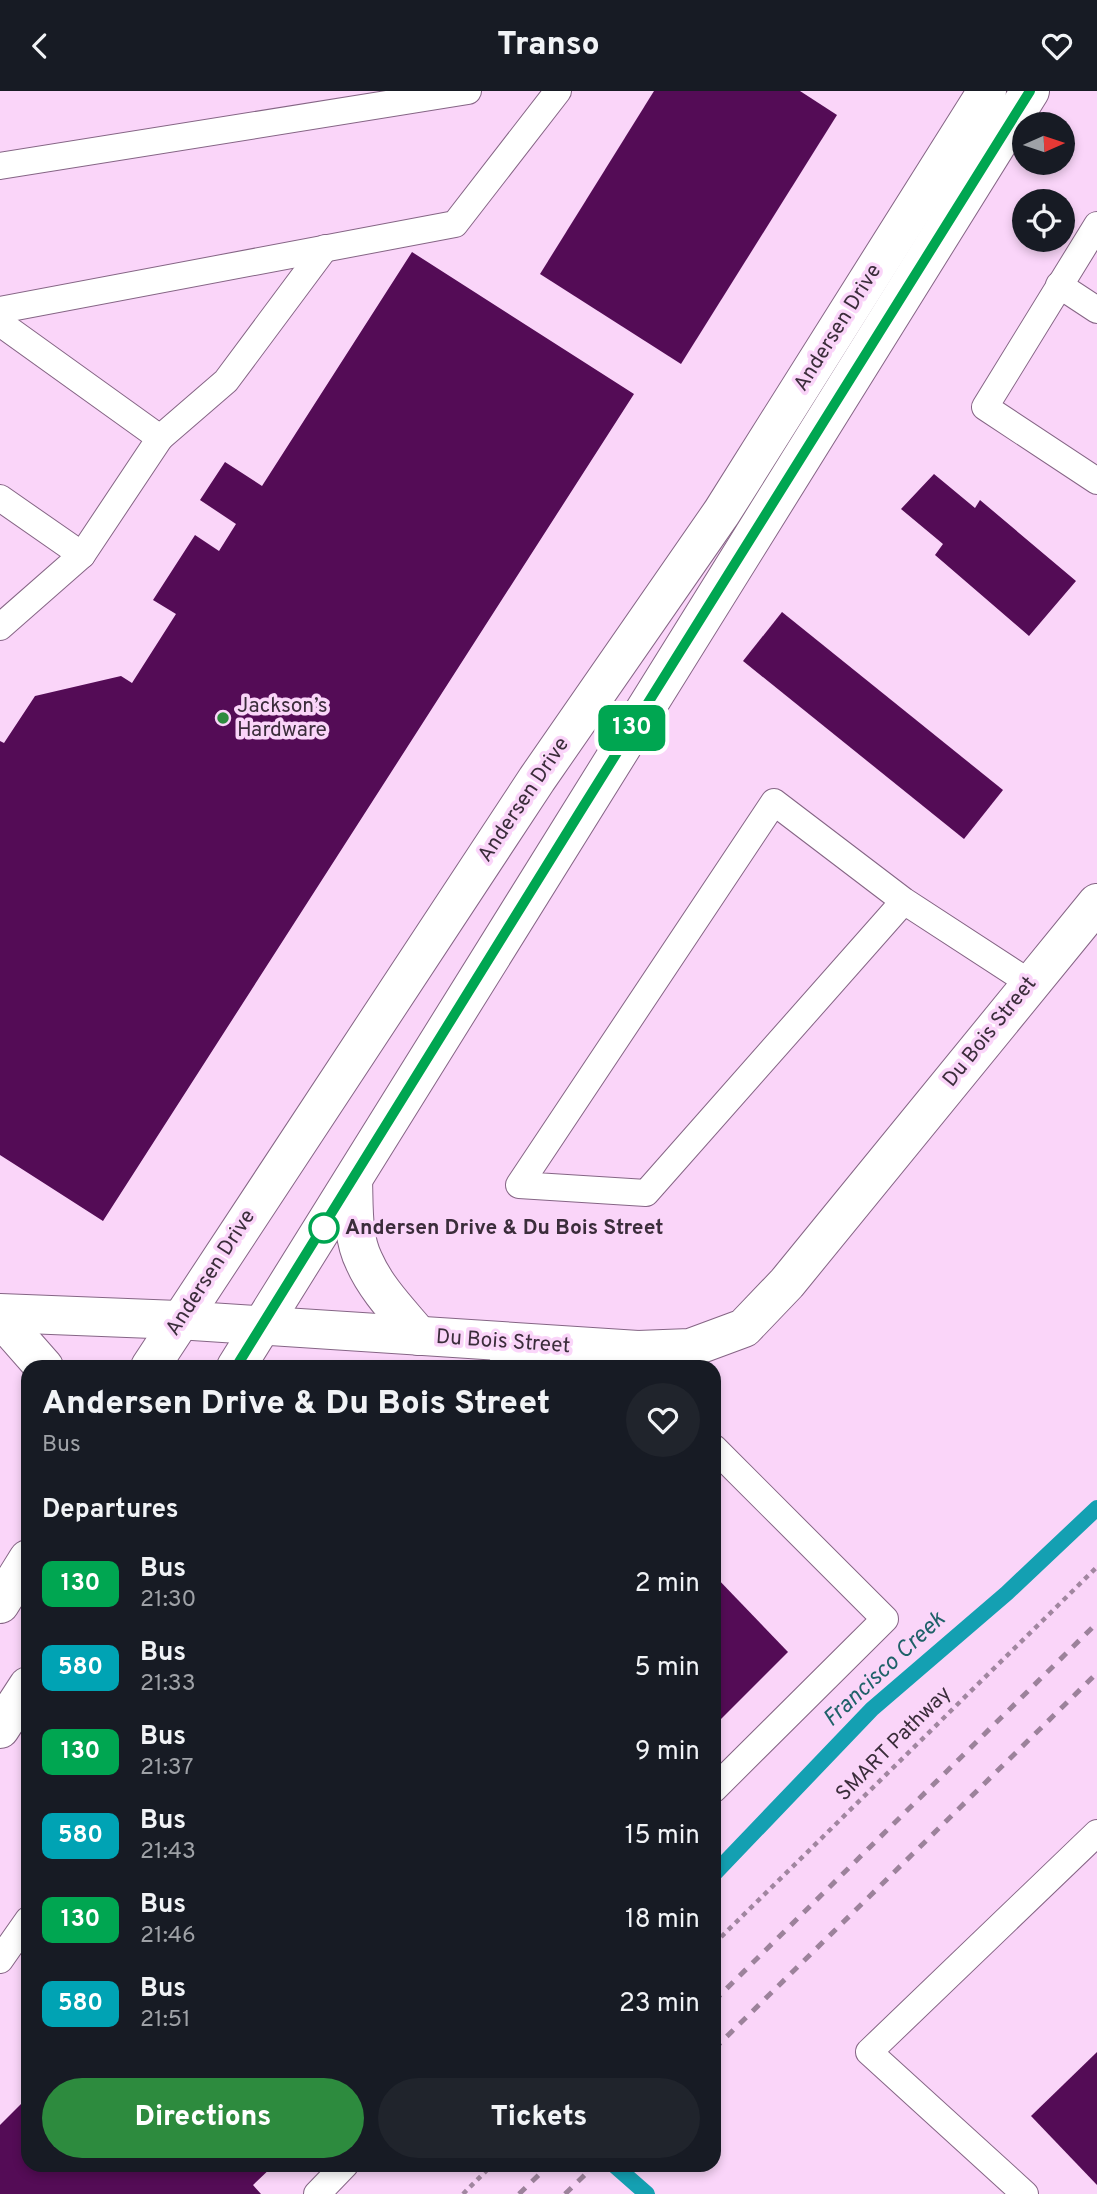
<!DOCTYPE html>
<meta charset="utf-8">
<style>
:root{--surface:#171b24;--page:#20242c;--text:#f1f3f6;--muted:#9ea1a6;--accent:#2d8b3e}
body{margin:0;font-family:Overpass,sans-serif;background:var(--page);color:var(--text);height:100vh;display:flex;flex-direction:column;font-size:26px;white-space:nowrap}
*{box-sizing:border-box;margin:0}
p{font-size:23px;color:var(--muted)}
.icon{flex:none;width:38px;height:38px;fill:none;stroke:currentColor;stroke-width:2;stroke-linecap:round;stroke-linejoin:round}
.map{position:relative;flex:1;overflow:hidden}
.panel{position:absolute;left:21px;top:1269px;width:700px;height:812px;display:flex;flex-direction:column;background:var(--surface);border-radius:21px;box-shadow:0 4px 10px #0003}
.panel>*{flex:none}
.badge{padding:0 14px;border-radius:10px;font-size:24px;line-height:46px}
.needle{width:46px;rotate:87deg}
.tools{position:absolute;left:1012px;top:21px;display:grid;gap:14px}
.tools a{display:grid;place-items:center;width:63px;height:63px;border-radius:50%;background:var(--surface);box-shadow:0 4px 10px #0003;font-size:35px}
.map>.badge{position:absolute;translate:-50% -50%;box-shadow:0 0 0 4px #fff}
h2{padding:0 21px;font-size:26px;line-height:63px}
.round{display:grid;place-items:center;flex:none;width:74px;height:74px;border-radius:37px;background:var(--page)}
.overview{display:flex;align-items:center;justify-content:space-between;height:119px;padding:0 21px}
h1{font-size:33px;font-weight:800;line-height:52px}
.button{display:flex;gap:14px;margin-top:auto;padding:14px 21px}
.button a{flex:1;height:80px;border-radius:42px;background:var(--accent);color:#fff;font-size:28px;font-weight:800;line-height:80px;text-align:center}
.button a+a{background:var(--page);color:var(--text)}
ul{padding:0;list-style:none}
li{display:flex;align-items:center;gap:21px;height:84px;padding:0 21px}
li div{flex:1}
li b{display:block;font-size:26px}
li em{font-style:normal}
li .badge{min-width:77px;font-weight:700;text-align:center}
header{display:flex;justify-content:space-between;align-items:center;height:91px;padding:0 21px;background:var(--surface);font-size:32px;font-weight:800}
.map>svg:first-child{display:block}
</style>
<header><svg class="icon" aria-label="back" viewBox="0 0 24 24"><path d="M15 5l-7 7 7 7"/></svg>Transo<svg class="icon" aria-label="heart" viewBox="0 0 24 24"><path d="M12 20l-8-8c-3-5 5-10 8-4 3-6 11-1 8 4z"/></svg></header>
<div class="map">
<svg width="1097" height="2103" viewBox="0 0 1097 2103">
<rect width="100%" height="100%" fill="#fad5f9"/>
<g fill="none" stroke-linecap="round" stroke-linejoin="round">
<g stroke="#14a0b2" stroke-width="16">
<polyline points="714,1783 872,1618 1007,1502 1097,1417"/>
<polyline points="614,2074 647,2103"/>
</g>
</g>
<g fill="#540c56">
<polygon points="654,0 800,0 837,24 681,273 540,183"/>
<polygon points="412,161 634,303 103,1130 0,1064 0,650 4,652 35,605 121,585 132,592 176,523 153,509 195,444 219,460 236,433 200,409 225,371 262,395"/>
<polygon points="934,383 975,417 980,409 1076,490 1029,545 935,464 943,453 901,418"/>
<polygon points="782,521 1003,699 964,748 743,570"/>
<polygon points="714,1484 788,1561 714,1635"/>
<polygon points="1097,1961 1097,2094 1031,2025"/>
<polygon points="28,2006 28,2074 274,2074 253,2094 261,2103 0,2103 0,2034"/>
</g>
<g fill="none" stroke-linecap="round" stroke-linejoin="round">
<defs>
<g id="service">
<polyline points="0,75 468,0"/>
<polyline points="1097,134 985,316 1097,390"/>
<polyline points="1059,194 1097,219"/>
<polyline points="0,219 455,133 558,0"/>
<polyline points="0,232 160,347 82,464"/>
<polyline points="160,347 226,290 325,157"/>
<polyline points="0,407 82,464 0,536"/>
<polyline points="904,810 646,1102 519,1094 774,711 904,810 1030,892"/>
<polyline points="501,1276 511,1251"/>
<polyline points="714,1357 885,1528 714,1698"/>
<polyline points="0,1869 28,1829"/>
<polyline points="317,2103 345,2074"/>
<polyline points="1025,2103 869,1961 1097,1742"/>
</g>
<polyline id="tertiary" points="0,1222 178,1229 638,1259 690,1257 744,1237 787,1192 1097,812"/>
<g id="secondary">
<path d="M 353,1089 C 354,1115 352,1146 364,1170 C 376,1198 400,1222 419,1245"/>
<polyline points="0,1226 44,1276"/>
<polyline points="150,1276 537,688 722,421 987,0"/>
<polyline points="236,1276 1030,0"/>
<polyline points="0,1513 28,1468"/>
<polyline points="0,1638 28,1595"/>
</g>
</defs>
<use href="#service" stroke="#856585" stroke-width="28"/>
<use href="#tertiary" stroke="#856585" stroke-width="40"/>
<use href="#secondary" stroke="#856585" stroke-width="40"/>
<g stroke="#a186a0" stroke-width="4.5" stroke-dasharray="5 5" stroke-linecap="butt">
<polyline points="714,1853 1097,1476"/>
<polyline points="463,2103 492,2074"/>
</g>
<use href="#service" stroke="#fff" stroke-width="26"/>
<use href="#tertiary" stroke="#fff" stroke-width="38"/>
<use href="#secondary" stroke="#fff" stroke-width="38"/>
<g stroke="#9c829b" stroke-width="5" stroke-dasharray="9 9" stroke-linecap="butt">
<polyline points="714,1910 1097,1532"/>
<polyline points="714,1958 1097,1582"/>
<polyline points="519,2103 549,2074"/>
<polyline points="565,2103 595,2074"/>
</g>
</g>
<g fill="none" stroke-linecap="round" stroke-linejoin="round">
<defs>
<polyline id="line" points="236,1276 583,716 1030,0"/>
</defs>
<use href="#line" stroke="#fff" stroke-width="16"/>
<use href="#line" stroke="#00a651" stroke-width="10"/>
</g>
<circle fill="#2d8b3e" stroke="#fad5f9" stroke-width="2.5" cx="223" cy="627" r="7"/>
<circle fill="#fff" stroke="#00a651" stroke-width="3.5" cx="324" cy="1137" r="14"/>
<g text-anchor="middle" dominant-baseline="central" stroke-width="7" stroke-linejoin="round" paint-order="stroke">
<g font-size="21" fill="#3b2d3b" stroke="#fad5f9">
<text transform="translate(838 237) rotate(-58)">Andersen Drive</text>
<text transform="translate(524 709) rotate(-56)">Andersen Drive</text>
<text transform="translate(990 941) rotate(-51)">Du Bois Street</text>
<text transform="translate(211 1182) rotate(-57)">Andersen Drive</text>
<text transform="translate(503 1251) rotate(4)">Du Bois Street</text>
<text transform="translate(894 1653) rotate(-45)">SMART Pathway</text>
</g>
<g font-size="21" fill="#3b2d3b" stroke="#fad5f9" text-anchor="start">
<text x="237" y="615">Jackson’s<tspan x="237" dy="24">Hardware</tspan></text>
</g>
<g font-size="21" font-weight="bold" fill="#3b2d3b" stroke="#fad5f9" text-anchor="start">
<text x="345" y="1137">Andersen Drive &amp; Du Bois Street</text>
</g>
<g font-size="23" font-style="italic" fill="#1f6169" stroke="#fad5f9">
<text transform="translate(885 1579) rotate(-43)">Francisco Creek</text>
</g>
</g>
</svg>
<div class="tools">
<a><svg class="needle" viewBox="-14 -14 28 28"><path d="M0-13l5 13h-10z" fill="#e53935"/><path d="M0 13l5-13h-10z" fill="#9ea1a6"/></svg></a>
<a><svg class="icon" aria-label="locate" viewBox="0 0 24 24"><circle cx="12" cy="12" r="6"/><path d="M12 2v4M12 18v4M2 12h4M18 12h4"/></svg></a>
</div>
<b class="badge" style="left:632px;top:637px;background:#00a651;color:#fff">130</b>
<section class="panel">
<div class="overview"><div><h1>Andersen Drive &amp; Du Bois Street</h1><p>Bus</p></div><a class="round"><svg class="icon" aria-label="heart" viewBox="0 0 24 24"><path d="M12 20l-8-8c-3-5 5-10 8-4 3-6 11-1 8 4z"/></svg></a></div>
<h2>Departures</h2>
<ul>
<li><span class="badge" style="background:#00a651;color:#fff">130</span><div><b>Bus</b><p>21:30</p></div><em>2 min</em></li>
<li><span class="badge" style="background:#00a3b4;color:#fff">580</span><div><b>Bus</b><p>21:33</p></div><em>5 min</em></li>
<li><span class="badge" style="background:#00a651;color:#fff">130</span><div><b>Bus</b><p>21:37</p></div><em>9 min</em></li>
<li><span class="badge" style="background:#00a3b4;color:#fff">580</span><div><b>Bus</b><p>21:43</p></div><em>15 min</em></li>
<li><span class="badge" style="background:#00a651;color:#fff">130</span><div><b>Bus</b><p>21:46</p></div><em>18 min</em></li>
<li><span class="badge" style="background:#00a3b4;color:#fff">580</span><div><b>Bus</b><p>21:51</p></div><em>23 min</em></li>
</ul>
<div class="button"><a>Directions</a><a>Tickets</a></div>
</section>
</div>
